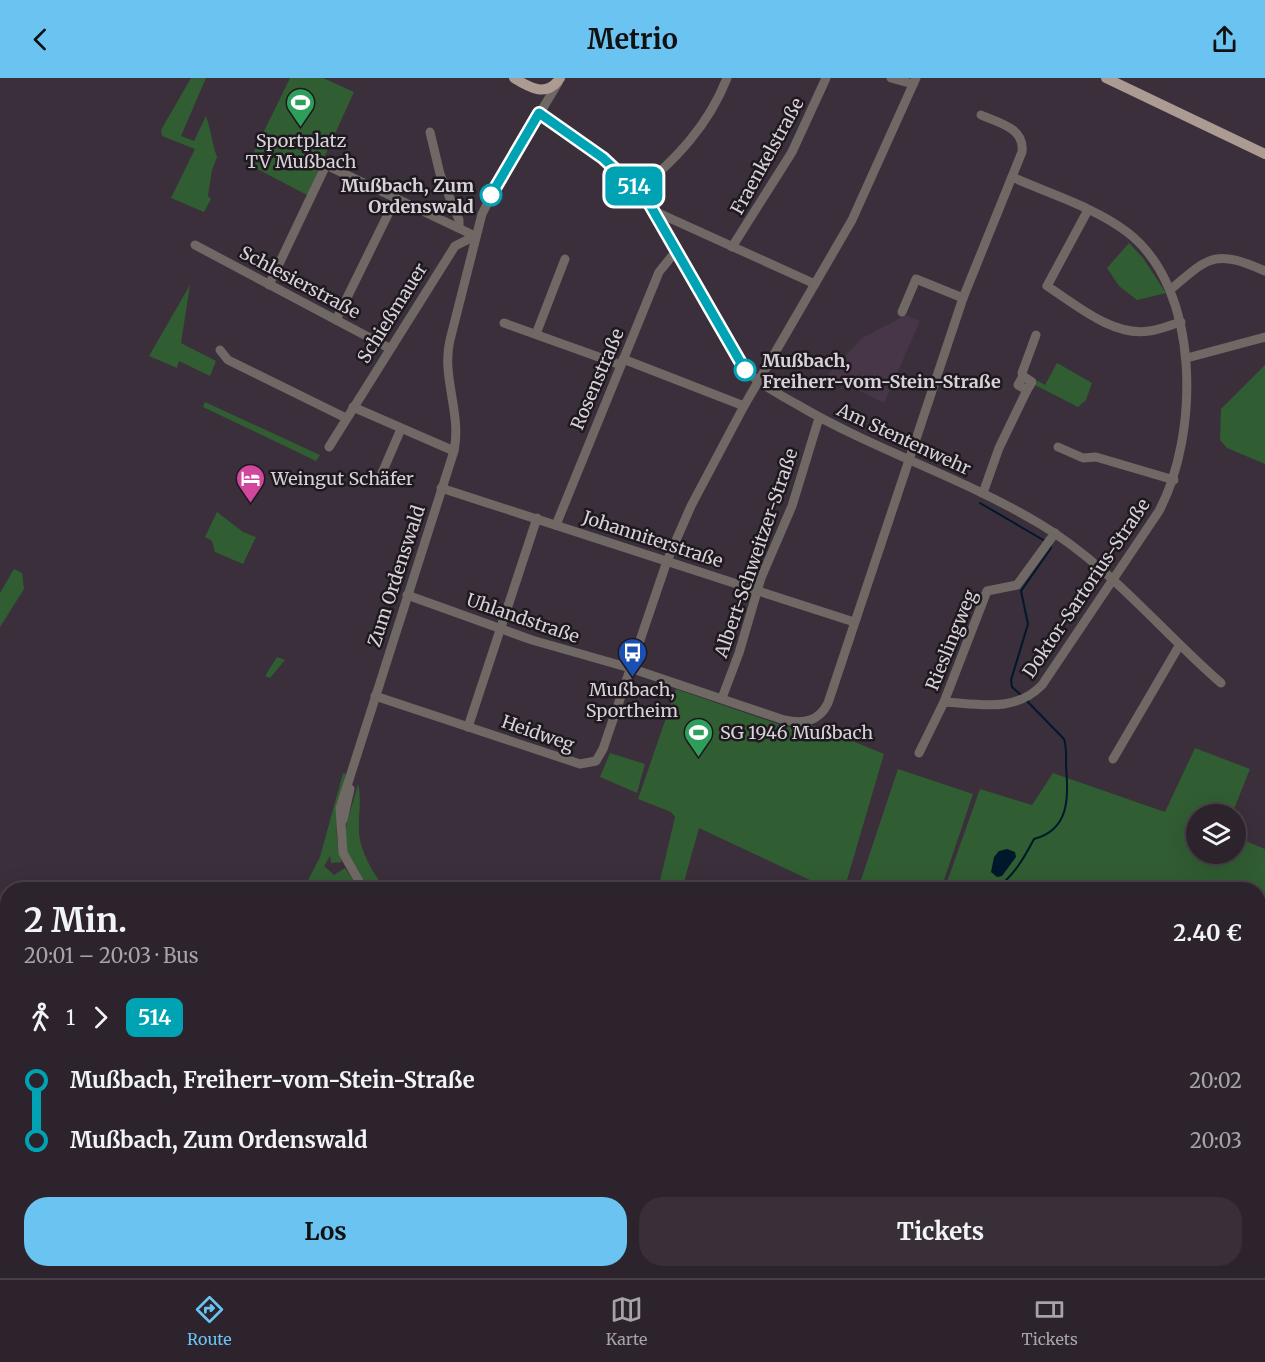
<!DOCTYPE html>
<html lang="de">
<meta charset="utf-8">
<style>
:root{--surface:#2c232c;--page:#382f38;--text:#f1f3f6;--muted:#a6a4a9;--line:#484048;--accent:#6ac3f1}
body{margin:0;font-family:Merriweather,serif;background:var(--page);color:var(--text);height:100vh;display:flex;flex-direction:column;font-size:22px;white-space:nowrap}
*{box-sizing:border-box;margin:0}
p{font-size:20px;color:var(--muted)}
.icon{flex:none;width:33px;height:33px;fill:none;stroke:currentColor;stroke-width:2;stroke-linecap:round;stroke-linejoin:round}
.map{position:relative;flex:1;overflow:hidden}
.drawer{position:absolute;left:0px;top:804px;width:1266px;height:396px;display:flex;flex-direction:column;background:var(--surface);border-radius:24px 24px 0 0;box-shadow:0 6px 24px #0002,0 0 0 2px var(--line)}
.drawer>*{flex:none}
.badge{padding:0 12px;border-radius:9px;font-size:21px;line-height:39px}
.buttons{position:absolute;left:1186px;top:726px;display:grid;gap:12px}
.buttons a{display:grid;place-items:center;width:60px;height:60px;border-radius:50%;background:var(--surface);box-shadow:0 6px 24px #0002,0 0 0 2px var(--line);font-size:30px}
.map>.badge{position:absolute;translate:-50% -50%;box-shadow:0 0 0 3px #fff}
.legs{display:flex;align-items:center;gap:9px;height:66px;padding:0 24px;font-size:20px}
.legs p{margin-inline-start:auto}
.overview{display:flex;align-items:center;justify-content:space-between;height:102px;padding:0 24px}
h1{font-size:33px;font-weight:700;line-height:45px}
.button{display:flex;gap:12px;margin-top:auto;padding:12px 24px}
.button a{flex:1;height:69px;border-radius:24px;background:var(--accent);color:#111;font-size:24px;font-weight:700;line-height:69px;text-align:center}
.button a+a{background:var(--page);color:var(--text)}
ul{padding:0 24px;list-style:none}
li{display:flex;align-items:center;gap:21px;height:60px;font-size:22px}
li i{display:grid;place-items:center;width:9px;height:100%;margin:0 8px;background:currentColor}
li i::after{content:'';width:15px;height:15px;margin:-8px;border:4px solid;border-radius:50%;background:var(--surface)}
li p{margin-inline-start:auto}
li:first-child i{background:linear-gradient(#0000 50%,currentColor 0)}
li:last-child i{background:linear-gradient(currentColor 50%,#0000 0)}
header{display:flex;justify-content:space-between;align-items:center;height:78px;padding:0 24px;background:var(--accent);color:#111;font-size:27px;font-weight:700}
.tab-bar{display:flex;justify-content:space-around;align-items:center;height:84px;border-top:2px solid var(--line);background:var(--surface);font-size:16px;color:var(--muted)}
.tab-bar a{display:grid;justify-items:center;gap:3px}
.tab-bar .current{color:var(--accent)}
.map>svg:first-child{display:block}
</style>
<header><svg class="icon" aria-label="back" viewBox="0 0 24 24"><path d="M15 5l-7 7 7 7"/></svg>Metrio<svg class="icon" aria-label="share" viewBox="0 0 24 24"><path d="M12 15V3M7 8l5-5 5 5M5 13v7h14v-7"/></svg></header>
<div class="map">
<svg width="1265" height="1200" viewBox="0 0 1265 1200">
<rect width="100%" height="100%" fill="#3a2f3b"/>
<polygon fill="#463647" points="906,237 920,243 884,325 827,297 862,260"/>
<g fill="#315d32">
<path d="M 191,0 L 206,0 L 181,58 L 194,63 L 206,38 C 211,52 212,66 217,79 L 212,92 L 208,118 L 211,121 L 204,134 L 171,120 L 195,71 L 162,58 L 161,52 Z"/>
<polygon points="290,0 323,0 354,14 307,117 248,86"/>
<polygon points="1129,165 1143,180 1166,215 1137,222 1119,208 1107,190"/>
<polygon points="190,207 181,265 216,283 210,298 179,283 177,290 149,278"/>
<polygon points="1057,285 1092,305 1086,322 1078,329 1035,307 1038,303 1045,307"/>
<polygon points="1265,287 1265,386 1227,370 1220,362 1221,331"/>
<polygon points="205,324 320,377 316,383 203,329"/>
<polygon points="217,434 243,454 256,459 243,486 215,474 212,463 205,459"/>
<polygon points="14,491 22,495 24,511 0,549 0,515"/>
<polygon points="277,579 285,582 270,600 265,598"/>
<polygon points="676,611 787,649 816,648 884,676 847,802 870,811 829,811 699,750 682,811 658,811 675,739 671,734 638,721"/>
<polygon points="1195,670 1250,691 1232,736 1197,736 1197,776 1236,776 1236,759 1265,771 1265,868 1259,868 1258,812 944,812 980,711 1032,727 1053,695 1165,734"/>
<polygon points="610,675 645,686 637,715 600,699"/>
<polygon points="898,691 973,716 941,811 879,811 860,805"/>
<path d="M 343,695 L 346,696 C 338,724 332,756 342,784 L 331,785 L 330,778 L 324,788 L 334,797 L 345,790 L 359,811 L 303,812 L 320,779 Z"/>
<path d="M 358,706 C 362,721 358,737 359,753 C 359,771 374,798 386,811 L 368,811 C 333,765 345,755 358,706 Z"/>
<polygon points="0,836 7,840 7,863 0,860"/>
<polygon points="0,907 7,907 7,935 0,932"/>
<polygon points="1265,928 1265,975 1259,977 1259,932"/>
<polygon points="7,985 7,1012 0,1028 0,1000"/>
<polygon points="1265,1055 1265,1083 1259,1091 1259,1070"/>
<polygon points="1259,1141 1265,1143 1265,1200 431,1200 435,1192 1258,1192"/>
<polygon points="0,1150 7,1153 8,1192 34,1193 31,1200 0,1200"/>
</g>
<polygon fill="#00182c" points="1007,771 1015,774 1016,779 1002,798 997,799 991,794 994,779 999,773"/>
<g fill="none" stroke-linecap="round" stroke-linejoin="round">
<g stroke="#00182c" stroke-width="2">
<polyline points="980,425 1045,463"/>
<polyline points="1022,618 1012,609 1011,602 1028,546 1021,513 1051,470 1050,466"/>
<path d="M 995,812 C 1014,797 1023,782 1034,761 C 1069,752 1069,720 1066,689 C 1066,680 1067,670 1064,661 L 1026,622"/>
<polyline points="1108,1192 1116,1200"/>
</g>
<g stroke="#00182c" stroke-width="14">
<polyline points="1258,1153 1265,1155"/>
<polyline points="721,1200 751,1192"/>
</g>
<g stroke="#706864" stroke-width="9">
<polyline points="891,0 913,6"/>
<path d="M 539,35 L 603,80 L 646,120 L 737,281 C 752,303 775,314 798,327 C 876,373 962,399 1040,446 C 1109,487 1161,553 1221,605"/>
<polyline points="430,54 440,96 459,142 459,150"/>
<path d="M 638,113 C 677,80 708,48 727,0"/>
<path d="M 1088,132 L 1047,208 C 1075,226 1113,259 1149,253 C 1159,252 1170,247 1181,244"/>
<polyline points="654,133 815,206"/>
<polyline points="195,167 389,270"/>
<polyline points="732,169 792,74 826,0"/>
<polyline points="269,207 326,87 475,158"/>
<path d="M 1170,212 C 1210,178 1214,171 1265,193"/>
<polyline points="902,234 916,201 963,220"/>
<polyline points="336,242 396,120"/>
<polyline points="504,245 621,287"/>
<polyline points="536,256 565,181"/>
<polyline points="220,272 228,282 346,340"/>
<polyline points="1187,280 1265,259"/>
<polyline points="623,281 744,328"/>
<polyline points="1023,298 1032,304 1027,312 1018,307 1023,298 1022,295 1036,257"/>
<polyline points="353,329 454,373"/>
<polyline points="329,369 455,168 475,158"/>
<polyline points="1058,369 1083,380 1096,379 1174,402"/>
<polyline points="379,402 401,351"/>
<polyline points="441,410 854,544"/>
<polyline points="983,415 999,370 1027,312"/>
<polyline points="556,447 659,194 676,173"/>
<path d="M 407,517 L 532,562 L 630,590 L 784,642 C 803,646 819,644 828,625 L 963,220 L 1022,74 C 1025,50 999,45 981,37"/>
<polyline points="375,618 580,686 596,683 603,671 667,483 691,428 744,328 852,142 916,0"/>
<polyline points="722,620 739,575 761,500 792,428 819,340"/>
<path d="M 944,624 C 979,626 1015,635 1042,607 L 1159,433 C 1199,358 1202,211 1127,154 C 1094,129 1050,116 1012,99"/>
<polyline points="468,649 537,440"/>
<polyline points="919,675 944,624 987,513 1017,507 1055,455"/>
<polyline points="1113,681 1179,568"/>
<polyline points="343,742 350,711"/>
<path d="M 364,812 L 343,775 L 340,730 L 454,373 C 462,336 441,298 450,262 L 482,136 L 500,101 L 558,5"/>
<polyline points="229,1200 230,1192"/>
<polyline points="354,1200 355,1192"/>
</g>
<g stroke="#ab9b93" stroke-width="10">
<path d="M 514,0 C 530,10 547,20 560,0"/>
<polyline points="1106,0 1265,76"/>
<polyline points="0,870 8,874"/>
<polyline points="1258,1096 1265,1090"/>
<polyline points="1258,1114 1265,1102"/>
<polyline points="1258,1128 1265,1122"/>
</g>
<defs>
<g id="rail">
<polyline points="1258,871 1265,871"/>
<polyline points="0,896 8,896"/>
</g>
</defs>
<use href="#rail" stroke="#938a94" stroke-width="4.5"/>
<use href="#rail" stroke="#1e191e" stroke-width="2" stroke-dasharray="7" stroke-linecap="butt"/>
</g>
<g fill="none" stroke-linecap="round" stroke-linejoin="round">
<defs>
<polyline id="line-1" points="491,117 539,35 603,80 646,120 745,292"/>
</defs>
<use href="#line-1" stroke="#fff" stroke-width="14"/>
<use href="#line-1" stroke="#00a3b4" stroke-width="9"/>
</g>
<defs>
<symbol id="stadium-pin" viewBox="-11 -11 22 30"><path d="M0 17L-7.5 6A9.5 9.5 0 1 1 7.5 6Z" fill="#2e9e5b" stroke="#1e191e"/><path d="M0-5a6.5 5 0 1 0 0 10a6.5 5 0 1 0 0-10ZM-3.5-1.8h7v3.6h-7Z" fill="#fff"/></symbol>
<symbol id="hotel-pin" viewBox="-11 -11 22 30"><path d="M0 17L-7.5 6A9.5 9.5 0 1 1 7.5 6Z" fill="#d1479c" stroke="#1e191e"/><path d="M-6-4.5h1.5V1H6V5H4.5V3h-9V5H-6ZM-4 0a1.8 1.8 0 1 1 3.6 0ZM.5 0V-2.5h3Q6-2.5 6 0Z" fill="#fff"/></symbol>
<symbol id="bus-pin" viewBox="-11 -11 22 30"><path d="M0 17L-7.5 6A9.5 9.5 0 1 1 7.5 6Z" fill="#1a4fb4" stroke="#1e191e"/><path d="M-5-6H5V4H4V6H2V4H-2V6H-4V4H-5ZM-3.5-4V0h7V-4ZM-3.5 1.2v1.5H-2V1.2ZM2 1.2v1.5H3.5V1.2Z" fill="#fff"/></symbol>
</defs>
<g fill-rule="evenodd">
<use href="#stadium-pin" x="284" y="8" width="33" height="45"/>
<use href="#hotel-pin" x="234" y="384" width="33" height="45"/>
<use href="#bus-pin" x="616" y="558" width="33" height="45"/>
<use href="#stadium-pin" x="682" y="638" width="33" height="45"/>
</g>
<g fill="#fff" stroke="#00a3b4" stroke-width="3">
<circle cx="491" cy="117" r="10"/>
<circle cx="745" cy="292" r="10"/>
</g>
<g text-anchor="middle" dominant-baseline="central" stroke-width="5" stroke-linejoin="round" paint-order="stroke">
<g font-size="18" fill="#d8d1d9" stroke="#1e191e">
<text x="301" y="62">Sportplatz<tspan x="301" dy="21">TV Mußbach</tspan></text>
<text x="271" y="400" text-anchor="start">Weingut Schäfer</text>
<text x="632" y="611">Mußbach,<tspan x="632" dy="21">Sportheim</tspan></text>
<text x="720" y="654" text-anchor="start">SG 1946 Mußbach</text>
</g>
<g font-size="18" fill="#d8d1d9" stroke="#1e191e">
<text transform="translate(767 78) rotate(-61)">Fraenkelstraße</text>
<text transform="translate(300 204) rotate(28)">Schlesierstraße</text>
<text transform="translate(392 235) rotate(-58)">Schießmauer</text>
<text transform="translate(597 301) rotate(-67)">Rosenstraße</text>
<text transform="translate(904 361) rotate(25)">Am Stentenwehr</text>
<text transform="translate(653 461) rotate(18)">Johanniterstraße</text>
<text transform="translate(756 475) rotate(-71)">Albert-Schweitzer-Straße</text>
<text transform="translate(396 498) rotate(-72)">Zum Ordenswald</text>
<text transform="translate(1086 510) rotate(-56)">Doktor-Sartorius-Straße</text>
<text transform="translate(523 540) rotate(19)">Uhlandstraße</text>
<text transform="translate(951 562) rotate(-68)">Rieslingweg</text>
<text transform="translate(538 655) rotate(19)">Heidweg</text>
</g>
<g font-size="18" font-weight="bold" fill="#d8d1d9" stroke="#1e191e" text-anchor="end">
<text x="474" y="107">Mußbach, Zum<tspan x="474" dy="21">Ordenswald</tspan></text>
<text x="762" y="282" text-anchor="start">Mußbach,<tspan x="762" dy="21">Freiherr-vom-Stein-Straße</tspan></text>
</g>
</g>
</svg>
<div class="buttons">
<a><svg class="icon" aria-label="layers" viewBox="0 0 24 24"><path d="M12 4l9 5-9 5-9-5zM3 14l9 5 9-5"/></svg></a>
</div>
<b class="badge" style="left:634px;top:108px;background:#00a3b4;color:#fff">514</b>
<section class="drawer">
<div class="overview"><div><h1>2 Min.</h1><p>20:01 – 20:03 · Bus</p></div><b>2.40 €</b></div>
<div class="legs"><svg class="icon" aria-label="walk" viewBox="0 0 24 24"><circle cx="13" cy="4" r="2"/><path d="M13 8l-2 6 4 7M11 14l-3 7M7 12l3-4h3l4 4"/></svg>1<svg class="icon" aria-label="forward" viewBox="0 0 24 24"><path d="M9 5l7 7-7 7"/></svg><b class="badge" style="background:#00a3b4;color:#fff">514</b></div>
<ul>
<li><i style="color:#00a3b4"></i><b>Mußbach, Freiherr-vom-Stein-Straße</b><p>20:02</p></li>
<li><i style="color:#00a3b4"></i><b>Mußbach, Zum Ordenswald</b><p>20:03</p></li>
</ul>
<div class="button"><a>Los</a><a>Tickets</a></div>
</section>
</div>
<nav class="tab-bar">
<a class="current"><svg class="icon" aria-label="directions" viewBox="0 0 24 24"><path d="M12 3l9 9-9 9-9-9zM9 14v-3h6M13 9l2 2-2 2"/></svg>Route</a>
<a><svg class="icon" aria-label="map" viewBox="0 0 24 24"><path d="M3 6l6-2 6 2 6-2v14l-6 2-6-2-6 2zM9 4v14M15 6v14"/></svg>Karte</a>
<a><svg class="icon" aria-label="tickets" viewBox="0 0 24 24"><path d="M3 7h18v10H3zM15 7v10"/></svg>Tickets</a>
</nav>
